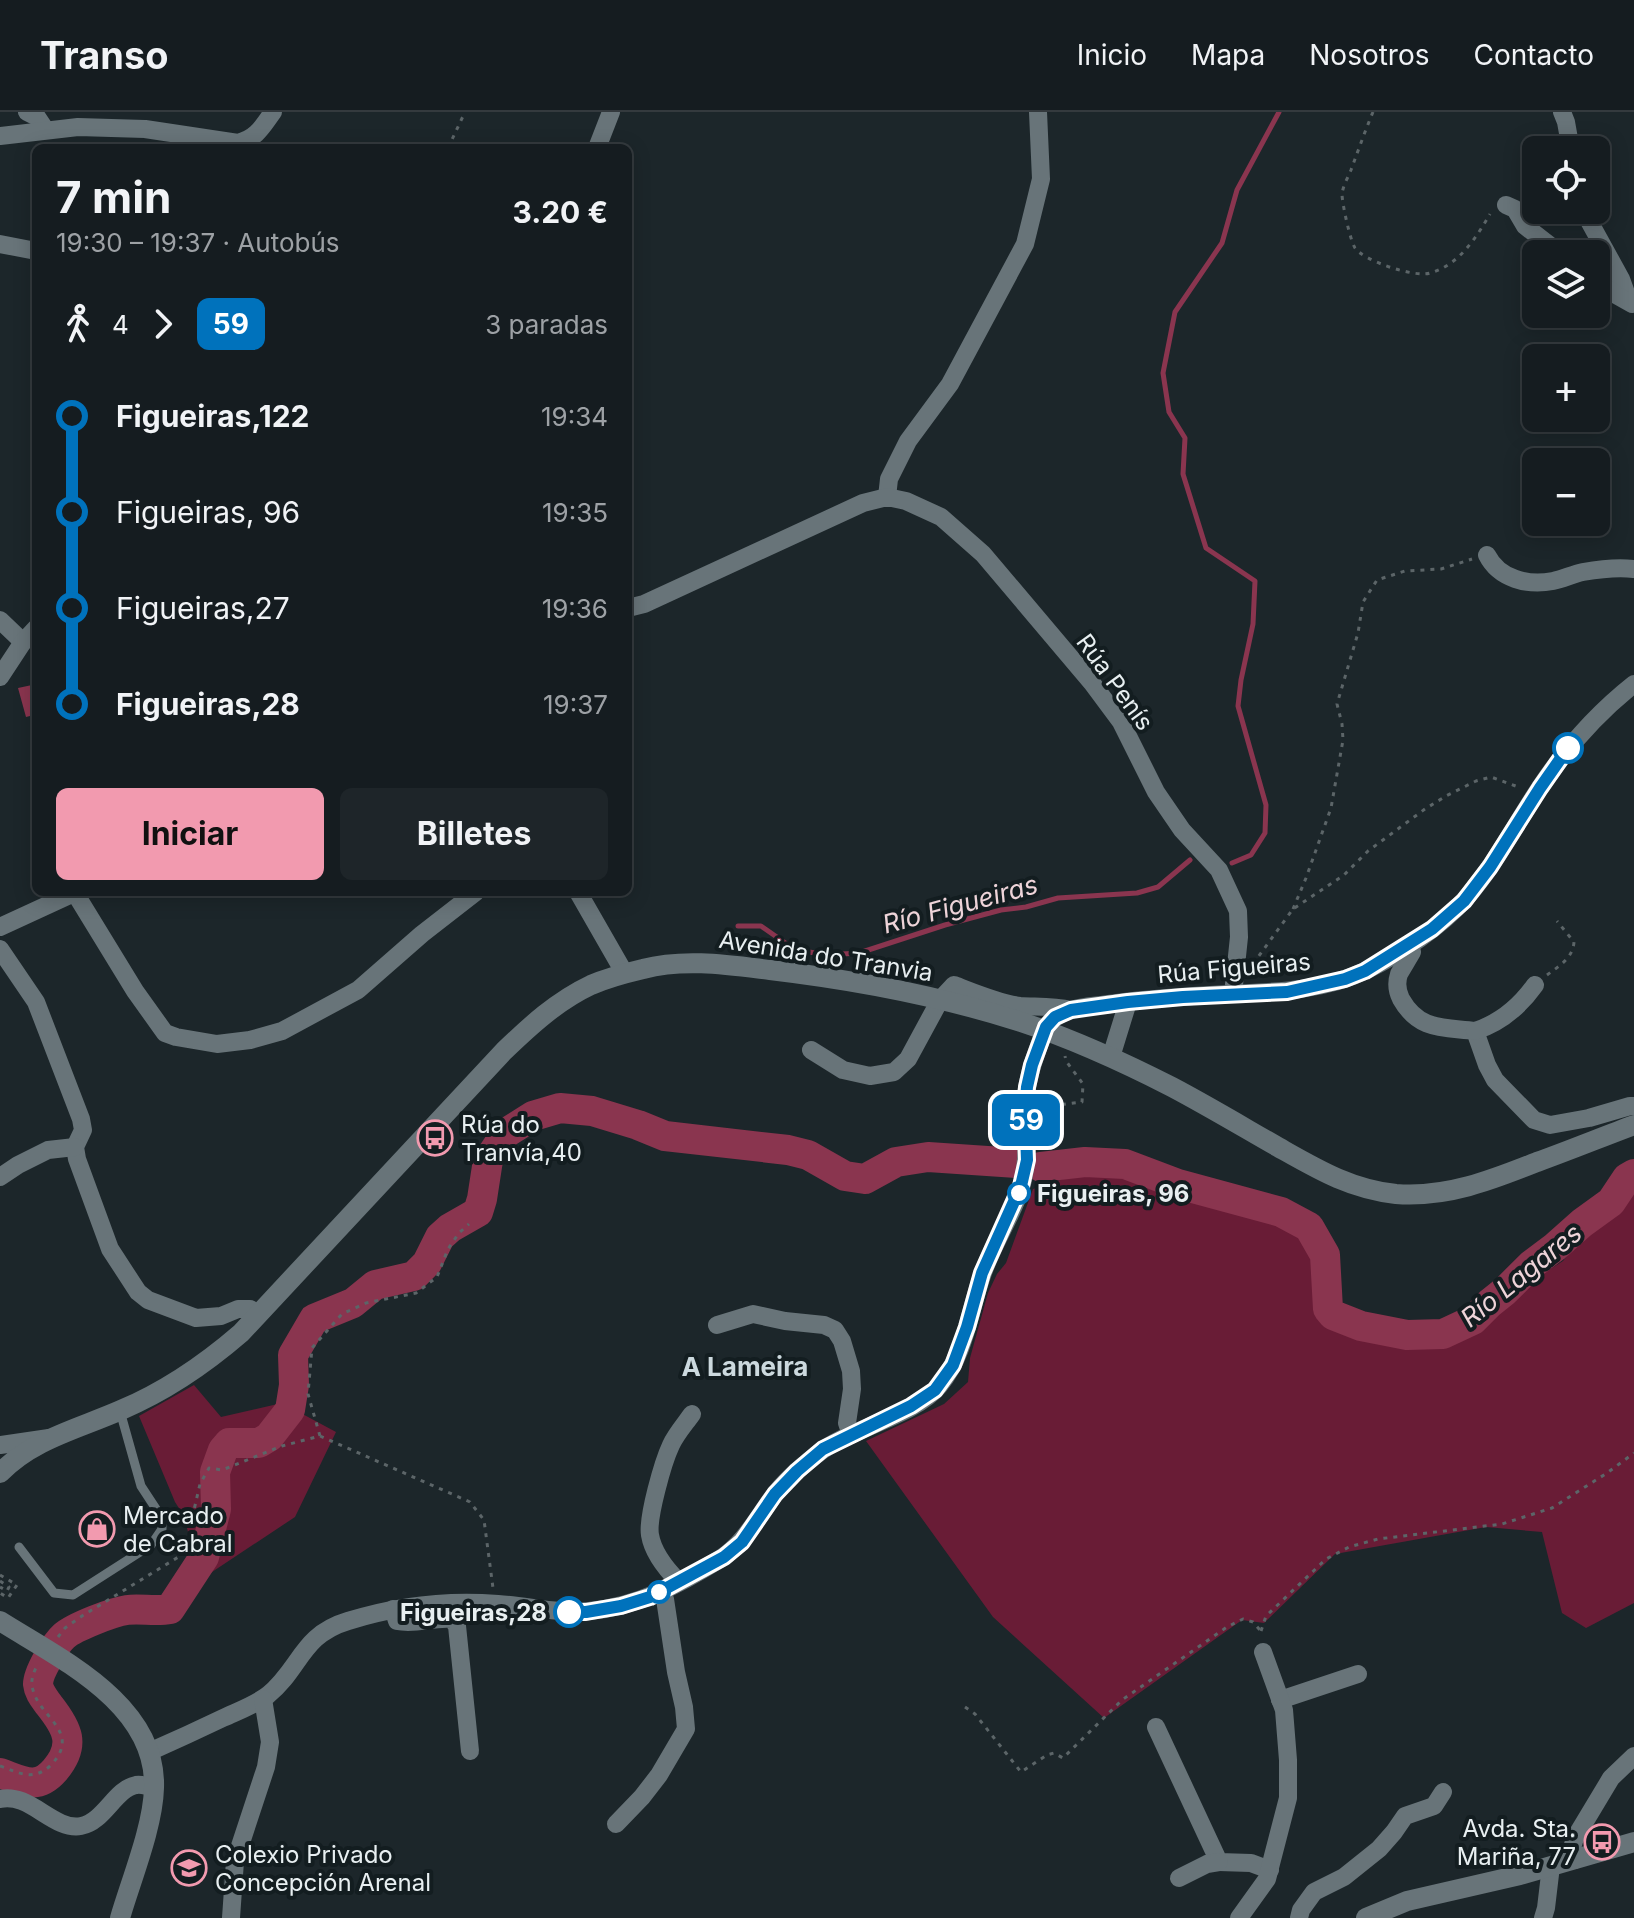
<!DOCTYPE html>
<html lang="es">
<meta charset="utf-8">
<style>
:root{--surface:#151c20;--page:#1e2529;--text:#f1f3f6;--muted:#9da1a5;--line:#343a3e;--accent:#f29aaf}
body{margin:0;font-family:Inter,sans-serif;background:var(--page);color:var(--text);height:100vh;display:flex;flex-direction:column;font-size:30px;white-space:nowrap}
*{box-sizing:border-box;margin:0}
p{font-size:26px;color:var(--muted)}
.icon{flex:none;width:44px;height:44px;fill:none;stroke:currentColor;stroke-width:2;stroke-linecap:round;stroke-linejoin:round}
.map{position:relative;flex:1;overflow:hidden}
.drawer{position:absolute;left:32px;top:32px;width:600px;height:752px;display:flex;flex-direction:column;background:var(--surface);border-radius:12px;box-shadow:0 4px 20px #0003,0 0 0 2px var(--line)}
.drawer>*{flex:none}
.badge{padding:0 16px;border-radius:12px;font-size:28px;line-height:52px}
.buttons{position:absolute;left:1522px;top:24px;display:grid;gap:16px}
.buttons a{display:grid;place-items:center;width:88px;height:88px;border-radius:12px;background:var(--surface);box-shadow:0 4px 20px #0003,0 0 0 2px var(--line);font-size:40px}
.map>.badge{position:absolute;translate:-50% -50%;box-shadow:0 0 0 4px #fff}
.legs{display:flex;align-items:center;gap:12px;height:88px;padding:0 24px;font-size:26px}
.legs p{margin-inline-start:auto}
.headline{display:flex;align-items:center;justify-content:space-between;height:136px;padding:0 24px}
h1{font-size:44px;font-weight:700;line-height:60px}
.primary-button{display:flex;gap:16px;margin-top:auto;padding:16px 24px}
.primary-button a{flex:1;height:92px;border-radius:12px;background:var(--accent);color:#111;font-size:32px;font-weight:700;line-height:92px;text-align:center}
.primary-button a+a{background:var(--page);color:var(--text)}
ul{padding:0 24px;list-style:none}
li{display:flex;align-items:center;gap:28px;height:96px;font-size:30px}
li i{display:grid;place-items:center;width:12px;height:100%;margin:0 10px;background:currentColor}
li i::after{content:'';width:20px;height:20px;margin:-10px;border:6px solid;border-radius:50%;background:var(--surface)}
li p{margin-inline-start:auto}
li:first-child i{background:linear-gradient(#0000 50%,currentColor 0)}
li:last-child i{background:linear-gradient(currentColor 50%,#0000 0)}
header{display:flex;align-items:center;gap:48px;box-sizing:border-box;height:112px;padding:0 40px;background:var(--surface);border-bottom:2px solid var(--line)}
header strong{font-size:38px}
nav{display:flex;gap:44px;margin-inline-start:auto;font-size:28px}
.map>svg:first-child{display:block}
</style>
<header>
<strong>Transo</strong>
<nav><a>Inicio</a><a>Mapa</a><a>Nosotros</a><a>Contacto</a></nav>
</header>
<div class="map">
<svg width="1634" height="1806" viewBox="0 0 1634 1806">
<rect width="100%" height="100%" fill="#1c262a"/>
<g fill="#691c36">
<path d="M 1100,1060 C 1106,1060 1113,1060 1119,1060 C 1133,1062 1145,1071 1158,1077 C 1165,1081 1173,1083 1181,1085 C 1216,1095 1291,1103 1311,1134 C 1328,1160 1310,1191 1323,1211 L 1347,1214 L 1398,1228 L 1441,1230 L 1457,1228 L 1471,1222 L 1489,1206 L 1503,1187 L 1517,1183 L 1531,1165 L 1549,1158 L 1563,1149 L 1572,1138 L 1626,1091 L 1630,1080 L 1634,1075 L 1634,1491 L 1586,1516 L 1562,1501 L 1542,1420 L 1486,1415 L 1335,1442 L 1264,1511 L 1242,1508 L 1104,1606 L 993,1505 L 866,1329 L 944,1292 L 968,1270 L 970,1246 L 988,1181 L 997,1162 L 1006,1151 L 1033,1077 L 1075,1063 Z"/>
<polygon points="194,1273 221,1305 282,1291 336,1320 295,1405 209,1462 189,1424 184,1404 175,1390 139,1304"/>
</g>
<polygon fill="#8a354f" points="32,573 36,589 36,605 31,607 30,604 26,605 18,576"/>
<g fill="none" stroke-linecap="round" stroke-linejoin="round">
<g stroke="#8a354f" stroke-width="5">
<polyline points="1232,751 1251,743 1265,721 1266,693 1238,594 1241,568 1253,512 1255,469 1206,436 1183,362 1185,326 1169,300 1163,261 1175,200 1222,131 1237,78 1279,0"/>
<polyline points="738,814 761,814 794,837 825,843 859,841 945,813 1001,798 1026,795 1058,786 1137,781 1158,775 1190,748"/>
</g>
<g stroke="#8a354f" stroke-width="30">
<polyline points="1041,1055 1085,1050 1125,1052 1178,1072 1281,1100 1309,1115 1325,1143 1328,1197 1333,1203 1361,1214 1407,1223 1443,1222 1473,1208 1490,1191 1505,1179 1531,1153 1555,1135 1582,1111 1611,1090 1627,1066 1634,1062"/>
<path d="M 0,1661 C 23,1669 37,1679 55,1658 C 76,1633 68,1617 49,1593 C 44,1586 39,1581 38,1572 C 38,1561 55,1532 64,1524 C 74,1515 113,1500 127,1498 C 141,1496 155,1500 170,1497 L 204,1445 L 216,1397 L 215,1360 L 223,1338 L 229,1331 L 259,1331 L 269,1325 L 290,1298 L 294,1273 L 293,1243 L 314,1207 L 353,1191 L 375,1173 L 414,1164 L 427,1151 L 440,1125 L 450,1116 L 478,1100 L 482,1087 L 488,1048 L 506,1021 L 533,1004 L 560,996 L 592,999 L 638,1013 L 665,1024 L 788,1038 L 808,1043 L 845,1064 L 865,1067 L 896,1050 L 928,1045 L 1017,1051"/>
</g>
<g stroke="#5c6568" stroke-width="3" stroke-dasharray="4 6" stroke-linecap="butt">
<path d="M 1373,0 C 1365,19 1358,39 1351,58 C 1348,65 1343,74 1342,82 C 1342,91 1350,128 1355,136 C 1364,149 1415,166 1430,161 C 1459,153 1476,126 1490,102"/>
<polyline points="448,36 465,0"/>
<polyline points="1293,797 1306,766 1331,696 1343,628 1342,612 1337,592 1358,521 1363,490 1377,468 1405,459 1441,457 1472,447"/>
<polyline points="1253,852 1293,797 1344,763 1368,739 1425,697 1446,684 1476,669 1491,665 1521,676"/>
<path d="M 1547,863 C 1559,854 1573,846 1574,830 L 1557,809"/>
<polyline points="1042,995 1082,990 1083,972 1066,949 1065,944"/>
<polyline points="320,1324 470,1390 484,1408 493,1476"/>
<polyline points="0,1463 17,1473 8,1486 0,1481"/>
<polyline points="0,1469 9,1475 7,1479 0,1475"/>
<polyline points="1261,1519 1266,1504 1326,1447 1349,1435 1378,1427 1502,1412 1552,1396 1607,1361 1634,1341"/>
<polyline points="58,1525 65,1516 82,1504 180,1444 193,1426 191,1411 200,1372 209,1356 222,1358 282,1334 320,1324 308,1282 312,1236 342,1202 366,1191 416,1181 437,1165 448,1137 459,1121 469,1112"/>
<polyline points="965,1595 975,1602 1021,1660 1047,1643 1054,1641 1063,1646 1122,1588 1227,1515 1243,1507 1253,1510 1260,1518"/>
<path d="M 0,1654 C 20,1661 33,1670 51,1653 C 82,1620 40,1606 33,1578 C 30,1570 33,1561 37,1554"/>
</g>
<polyline stroke="#687479" stroke-width="9" points="19,1435 54,1481 73,1483 151,1433 162,1417 162,1406 141,1374 120,1299"/>
<g stroke="#687479" stroke-width="18">
<polyline points="27,0 37,5 45,17"/>
<polyline points="1562,0 1566,10 1571,38"/>
<path d="M 0,24 L 78,15 L 145,17 L 238,31 C 257,26 262,15 273,0"/>
<polyline points="597,36 611,0"/>
<polyline points="1506,93 1515,97 1525,114 1561,142"/>
<polyline points="1583,98 1621,167 1629,189"/>
<polyline points="0,132 36,139"/>
<polyline points="1596,168 1616,183 1632,192"/>
<polyline points="887,385 889,367 908,329 950,272 1025,132 1041,67 1038,0"/>
<path d="M 1487,443 C 1499,467 1528,474 1553,469 C 1563,467 1573,462 1583,460 C 1600,457 1618,455 1634,457"/>
<polyline points="628,496 644,492 863,391 887,385 906,389 941,405 983,442 1092,571 1121,610 1156,680 1182,718 1219,758 1238,799 1239,825 1233,882"/>
<polyline points="0,508 23,530"/>
<polyline points="0,565 23,530 36,516"/>
<polyline points="578,780 625,862"/>
<polyline points="75,781 135,879 165,921 176,925 217,932 250,928 282,919 358,878 422,822 476,780"/>
<polyline points="0,815 76,780"/>
<path d="M 1409,833 L 1412,840 C 1408,847 1403,855 1399,862 C 1396,871 1397,879 1401,887 C 1419,919 1443,915 1475,919 L 1487,953 L 1495,968 L 1534,1008 L 1550,1013 L 1589,1006 L 1630,994 L 1634,994"/>
<polyline points="0,837 36,890 81,1007 83,1018 75,1035 77,1047 110,1137 138,1180 148,1188 196,1206 221,1204 238,1197 250,1197 258,1202"/>
<path d="M 1475,919 C 1500,911 1520,894 1535,873"/>
<path d="M 811,938 L 843,958 L 870,964 L 894,960 L 908,947 L 940,888 L 954,873 C 975,881 998,891 1020,894 C 1038,895 1053,894 1071,898"/>
<polyline points="1111,945 1128,890"/>
<polyline points="0,1065 18,1053 48,1038 75,1035"/>
<polyline points="717,1213 753,1202 785,1209 824,1213 835,1218 842,1229 851,1259 852,1277 847,1311 851,1323"/>
<polyline points="0,1333 49,1326"/>
<path d="M 679,1470 C 667,1458 653,1441 650,1423 C 647,1406 663,1350 671,1333 C 676,1322 685,1312 692,1302"/>
<path d="M 393,1497 L 397,1509 C 416,1513 433,1505 452,1507 L 457,1514 L 470,1639"/>
<polyline points="1280,1588 1358,1562"/>
<polyline points="1156,1615 1219,1750 1251,1751 1270,1758"/>
<path d="M 149,1640 C 174,1629 198,1618 223,1606 C 238,1599 255,1593 268,1583 C 301,1556 301,1523 348,1509 C 396,1494 449,1488 498,1492 C 529,1494 559,1502 589,1499 C 637,1495 680,1472 720,1447 C 744,1431 756,1408 772,1386 C 784,1369 800,1356 816,1343 C 849,1316 913,1305 939,1274 C 966,1241 969,1199 983,1161 C 994,1129 1015,1100 1023,1068 C 1029,1043 1025,1022 1025,997 C 1025,973 1033,950 1041,928 C 1045,919 1049,909 1058,904 C 1074,893 1099,894 1117,891 C 1154,886 1191,884 1228,882 C 1276,880 1324,879 1367,858 C 1400,842 1442,814 1466,786 C 1495,753 1515,713 1539,677 C 1566,636 1596,602 1634,572"/>
<path d="M 0,1687 C 30,1680 53,1719 81,1714 C 104,1710 115,1677 136,1673 C 142,1672 148,1674 154,1676"/>
<polyline points="616,1712 642,1685 659,1663 686,1617 684,1595 676,1560 665,1487 659,1480"/>
<polyline points="1575,1748 1572,1736 1575,1726 1611,1666 1634,1644"/>
<polyline points="1179,1766 1207,1752 1219,1750"/>
<polyline points="231,1806 235,1749 266,1655 270,1630 263,1587"/>
<polyline points="1239,1806 1267,1767 1288,1686 1288,1648 1284,1598 1263,1540"/>
<polyline points="1299,1806 1301,1798 1314,1780 1344,1765 1379,1737 1394,1720 1405,1704 1434,1694 1443,1680"/>
<polyline points="1543,1806 1546,1796 1551,1754"/>
</g>
<g stroke="#687479" stroke-width="20">
<path d="M 0,1361 C 33,1327 78,1317 121,1298 C 166,1279 204,1253 241,1221 L 504,939 C 530,914 557,889 591,873 C 607,866 626,861 643,857 C 684,846 729,853 770,858 C 855,868 940,884 1021,910 C 1073,927 1123,950 1172,975 C 1208,994 1243,1015 1278,1035 C 1317,1057 1350,1077 1396,1082 C 1446,1086 1492,1068 1537,1050 C 1570,1038 1602,1025 1634,1013"/>
<path d="M 0,1509 C 60,1547 157,1592 154,1676 C 153,1715 131,1768 120,1806"/>
<polyline points="1366,1806 1407,1789 1520,1763 1634,1730"/>
</g>
</g>
<g fill="none" stroke-linecap="round" stroke-linejoin="round">
<defs>
<polyline id="line-1" points="569,1500 586,1500 621,1494 650,1485 724,1445 742,1430 775,1382 797,1359 823,1337 911,1294 935,1278 953,1253 967,1215 982,1161 1021,1074 1027,1048 1025,998 1027,975 1032,953 1046,915 1055,905 1071,898 1128,890 1183,885 1287,880 1345,867 1365,859 1432,817 1464,789 1490,755 1540,676 1568,636"/>
</defs>
<use href="#line-1" stroke="#fff" stroke-width="18"/>
<use href="#line-1" stroke="#0072bc" stroke-width="12"/>
</g>
<defs>
<symbol id="bus-ring" viewBox="-11 -11 22 22"><circle r="9.5" fill="#131d20" stroke="#f29aaf" stroke-width="1.5"/><path d="M-5-6H5V4H4V6H2V4H-2V6H-4V4H-5ZM-3.5-4V0h7V-4ZM-3.5 1.2v1.5H-2V1.2ZM2 1.2v1.5H3.5V1.2Z" fill="#f29aaf"/></symbol>
<symbol id="shop-ring" viewBox="-11 -11 22 22"><circle r="9.5" fill="#131d20" stroke="#f29aaf" stroke-width="1.5"/><path d="M-5-2.5h2.3a2.7 3.5 0 0 1 5.4 0H5L5.5 6h-11ZM-1.5-2.5h3a1.5 2.3 0 0 0-3 0Z" fill="#f29aaf"/></symbol>
<symbol id="school-ring" viewBox="-11 -11 22 22"><circle r="9.5" fill="#131d20" stroke="#f29aaf" stroke-width="1.5"/><path d="M0-5L7-2L0 1L-7-2ZM-4 1L0 2.5L4 1V4Q0 6-4 4Z" fill="#f29aaf"/></symbol>
</defs>
<g fill-rule="evenodd">
<use href="#bus-ring" x="415" y="1006" width="40" height="40"/>
<use href="#shop-ring" x="77" y="1397" width="40" height="40"/>
<use href="#bus-ring" x="1582" y="1710" width="40" height="40"/>
<use href="#school-ring" x="169" y="1736" width="40" height="40"/>
</g>
<g fill="#fff" stroke="#0072bc" stroke-width="4">
<circle cx="1568" cy="636" r="14"/>
<circle cx="1019" cy="1081" r="10"/>
<circle cx="659" cy="1480" r="10"/>
<circle cx="569" cy="1500" r="14"/>
</g>
<g text-anchor="middle" dominant-baseline="central" stroke-width="8" stroke-linejoin="round" paint-order="stroke">
<g font-size="24" fill="#e8eff1" stroke="#131d20">
<text transform="translate(1115 570) rotate(54)">Rúa Penís</text>
<text transform="translate(826 844) rotate(9)">Avenida do Tranvia</text>
<text transform="translate(1234 856) rotate(-5)">Rúa Figueiras</text>
</g>
<g font-size="24" fill="#e8eff1" stroke="#131d20" text-anchor="start">
<text x="461" y="1012">Rúa do<tspan x="461" dy="28">Tranvía,40</tspan></text>
<text x="123" y="1403">Mercado<tspan x="123" dy="28">de Cabral</tspan></text>
<text x="1576" y="1716" text-anchor="end">Avda. Sta.<tspan x="1576" dy="28">Mariña, 77</tspan></text>
<text x="215" y="1742">Colexio Privado<tspan x="215" dy="28">Concepción Arenal</tspan></text>
</g>
<g font-size="24" font-weight="bold" fill="#e8eff1" stroke="#131d20" text-anchor="start">
<text x="1037" y="1081">Figueiras, 96</text>
<text x="547" y="1500" text-anchor="end">Figueiras,28</text>
</g>
<g font-size="26" font-style="italic" fill="#eed4d9" stroke="#131d20">
<text transform="translate(960 792) rotate(-15)">Río Figueiras</text>
<text transform="translate(1521 1163) rotate(-39)">Río Lagares</text>
</g>
<g font-size="26" font-weight="bold" fill="#ccd9de" stroke="#131d20">
<text x="745" y="1254">A Lameira</text>
</g>
</g>
</svg>
<div class="buttons">
<a><svg class="icon" aria-label="locate" viewBox="0 0 24 24"><circle cx="12" cy="12" r="6"/><path d="M12 2v4M12 18v4M2 12h4M18 12h4"/></svg></a>
<a><svg class="icon" aria-label="layers" viewBox="0 0 24 24"><path d="M12 4l9 5-9 5-9-5zM3 14l9 5 9-5"/></svg></a>
<a>+</a>
<a>−</a>
</div>
<b class="badge" style="left:1026px;top:1008px;background:#0072bc;color:#fff">59</b>
<section class="drawer">
<div class="headline"><div><h1>7 min</h1><p>19:30 – 19:37 · Autobús</p></div><b>3.20 €</b></div>
<div class="legs"><svg class="icon" aria-label="walk" viewBox="0 0 24 24"><circle cx="13" cy="4" r="2"/><path d="M13 8l-2 6 4 7M11 14l-3 7M7 12l3-4h3l4 4"/></svg>4<svg class="icon" aria-label="forward" viewBox="0 0 24 24"><path d="M9 5l7 7-7 7"/></svg><b class="badge" style="background:#0072bc;color:#fff">59</b><p>3 paradas</p></div>
<ul>
<li><i style="color:#0072bc"></i><b>Figueiras,122</b><p>19:34</p></li>
<li><i style="color:#0072bc"></i><span>Figueiras, 96</span><p>19:35</p></li>
<li><i style="color:#0072bc"></i><span>Figueiras,27</span><p>19:36</p></li>
<li><i style="color:#0072bc"></i><b>Figueiras,28</b><p>19:37</p></li>
</ul>
<div class="primary-button"><a>Iniciar</a><a>Billetes</a></div>
</section>
</div>
